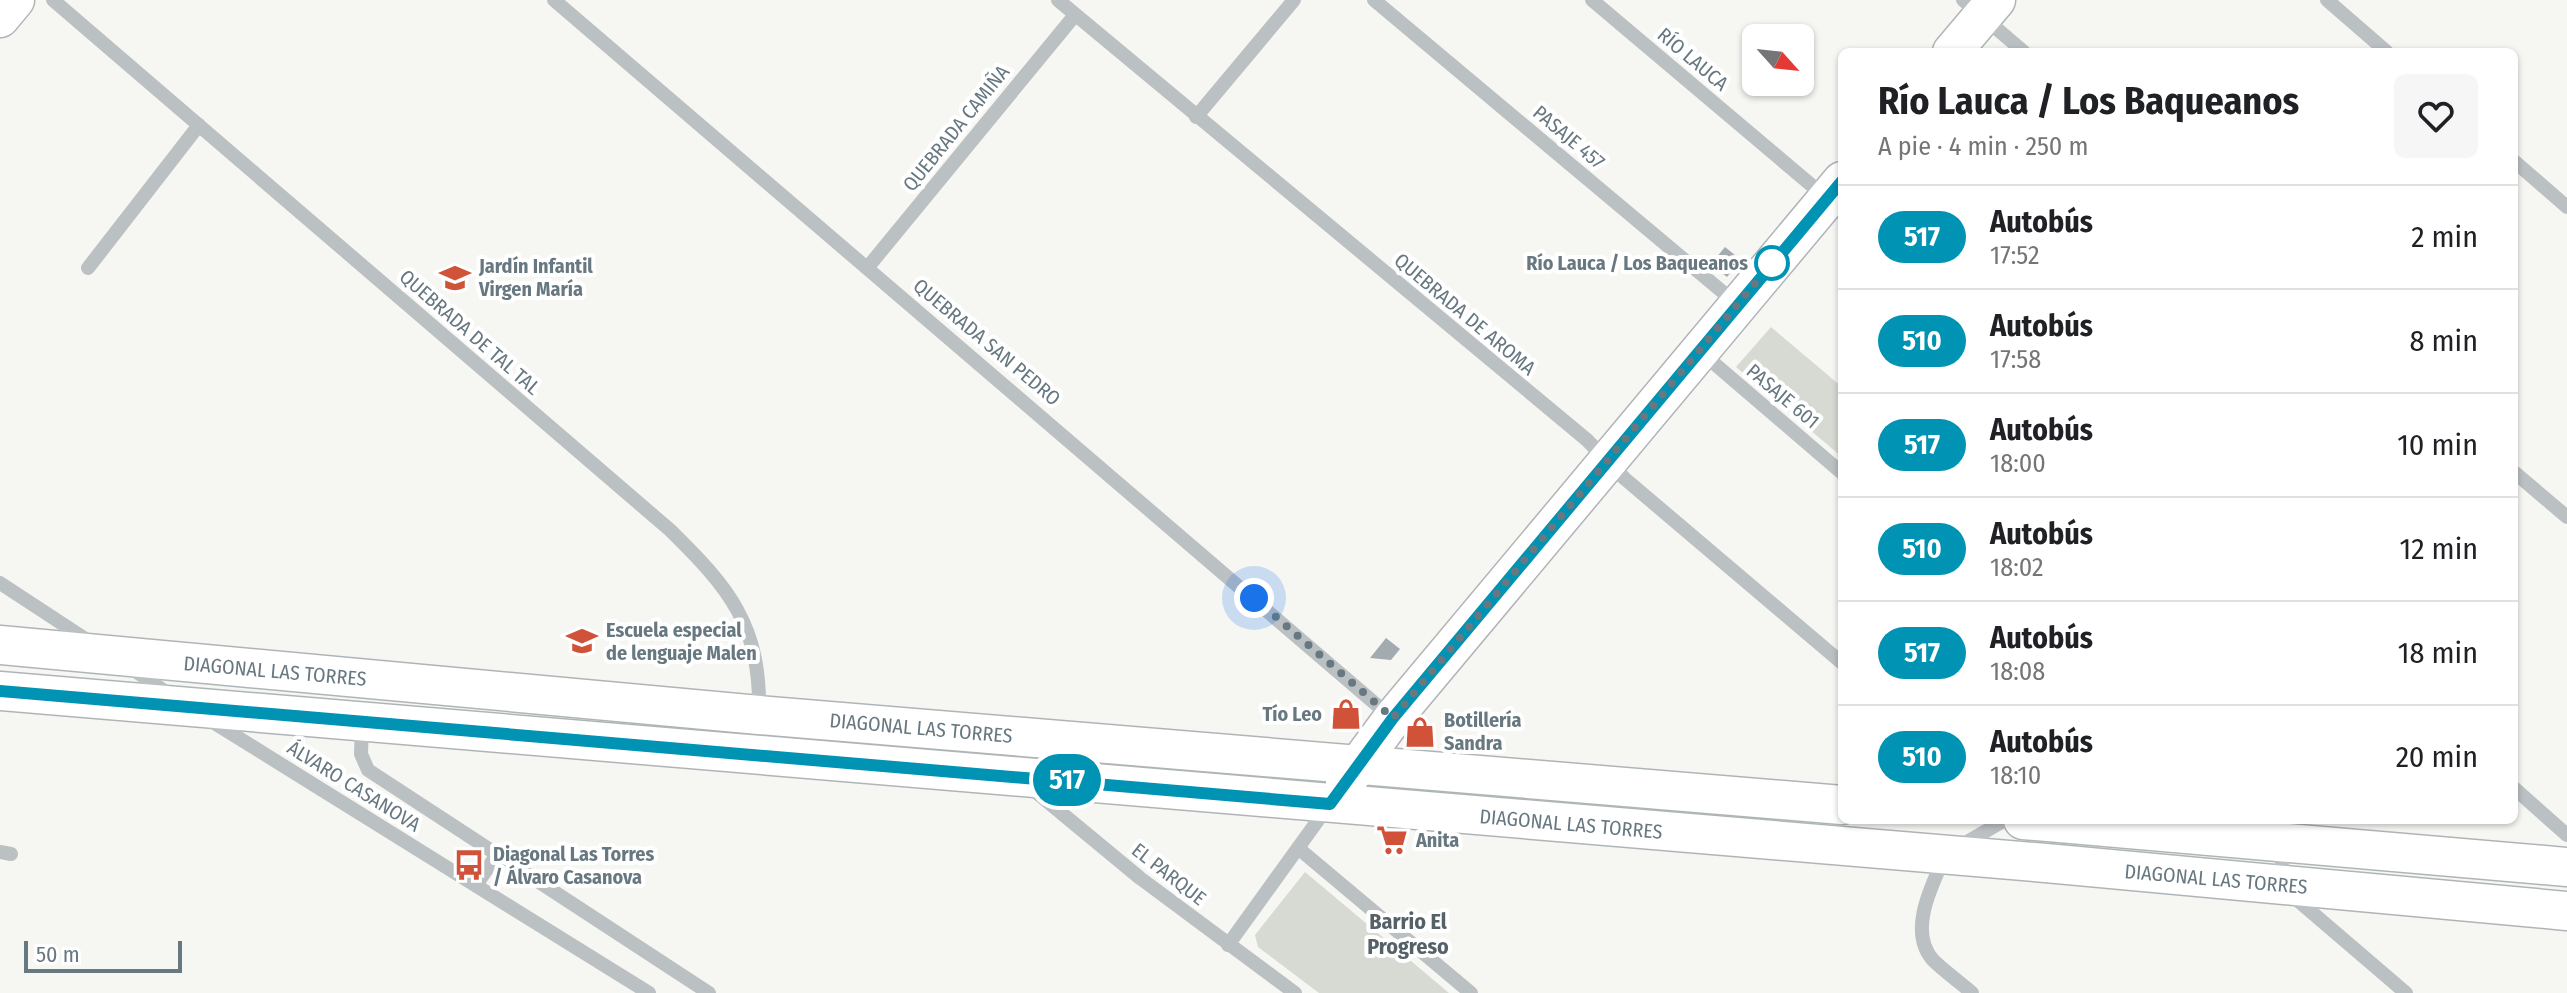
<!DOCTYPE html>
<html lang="es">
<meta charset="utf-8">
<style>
:root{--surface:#fff;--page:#f6f6f6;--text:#202124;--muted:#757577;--line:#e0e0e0}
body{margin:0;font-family:"Fira Sans Condensed",sans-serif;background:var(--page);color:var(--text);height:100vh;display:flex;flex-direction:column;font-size:30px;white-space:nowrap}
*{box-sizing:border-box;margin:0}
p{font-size:26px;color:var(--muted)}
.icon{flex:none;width:44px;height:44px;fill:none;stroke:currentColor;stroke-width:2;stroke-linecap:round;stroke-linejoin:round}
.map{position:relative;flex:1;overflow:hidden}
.sheet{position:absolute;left:1838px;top:48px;width:680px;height:776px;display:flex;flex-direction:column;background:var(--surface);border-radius:12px;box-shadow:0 2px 6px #0004}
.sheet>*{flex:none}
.badge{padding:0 16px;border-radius:26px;font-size:28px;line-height:52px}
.needle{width:52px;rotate:117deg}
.controls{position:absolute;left:1742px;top:24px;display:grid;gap:16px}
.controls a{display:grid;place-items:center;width:72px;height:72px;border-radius:12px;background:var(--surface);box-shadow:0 2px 6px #0004;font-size:40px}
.scale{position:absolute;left:24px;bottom:20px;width:158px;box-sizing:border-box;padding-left:8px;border:4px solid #687881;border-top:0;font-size:22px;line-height:28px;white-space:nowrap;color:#687881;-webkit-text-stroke:6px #fff;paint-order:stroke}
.you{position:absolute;width:40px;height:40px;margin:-20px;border:6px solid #fff;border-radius:50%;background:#1a73e8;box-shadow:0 0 0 12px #1a73e833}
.map>.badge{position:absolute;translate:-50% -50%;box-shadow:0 0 0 4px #fff}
.round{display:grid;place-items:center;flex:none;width:84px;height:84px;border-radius:12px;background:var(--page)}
.headline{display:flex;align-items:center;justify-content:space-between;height:136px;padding:0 40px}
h1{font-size:38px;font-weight:700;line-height:60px}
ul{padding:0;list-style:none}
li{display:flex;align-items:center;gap:24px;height:104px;padding:0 40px;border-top:2px solid var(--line)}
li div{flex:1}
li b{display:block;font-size:30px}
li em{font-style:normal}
li .badge{min-width:88px;font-weight:700;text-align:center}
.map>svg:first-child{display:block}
</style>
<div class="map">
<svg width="2567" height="993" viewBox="0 0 2567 993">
<rect width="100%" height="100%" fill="#f6f6f3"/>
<g fill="#d6dad3">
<polygon points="1771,327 1842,387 1842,457 1736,367"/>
<polygon points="1305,872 1449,993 1319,993 1258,947 1255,935"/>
</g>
<g fill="#a3abb0">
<polygon points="1725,247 1741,260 1727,277 1711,264"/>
<polygon points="1386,638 1400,649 1391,660 1370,658"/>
</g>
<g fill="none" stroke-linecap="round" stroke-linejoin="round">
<defs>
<g id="major">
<polyline points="0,18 15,0"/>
<polyline points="1952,52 1996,0"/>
<polyline points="0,645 759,715 1842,805"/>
<polyline points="0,691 2046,863 2567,911"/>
<polyline points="1345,783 1393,718 1842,181"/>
<polyline points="2023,820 2567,867"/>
</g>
</defs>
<use href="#major" stroke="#afb5b7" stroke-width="41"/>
<g stroke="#bbc0c3" stroke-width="14">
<path d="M 53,0 L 670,530 C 729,588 761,625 759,713"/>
<polyline points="554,0 1392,718"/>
<polyline points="1058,0 1587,440 1624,478 1842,663"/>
<polyline points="1374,0 1737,304"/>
<polyline points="1592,0 1842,211"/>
<polyline points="1963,0 2024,52"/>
<polyline points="2327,0 2387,52"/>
<polyline points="1196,117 1294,0"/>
<polyline points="2514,161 2567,207"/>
<polyline points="868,267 1075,15"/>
<polyline points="88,268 199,125"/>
<polyline points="1702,353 1842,473"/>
<polyline points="2514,472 2567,517"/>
<polyline points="0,583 90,642"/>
<polyline points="131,668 170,695"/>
<polyline points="208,719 649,993"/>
<polyline points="362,723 361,754 368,770 709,993"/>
<polyline points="1032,785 1036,792 1140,878 1295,993"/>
<polyline points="2514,788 2567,835"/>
<polyline points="2283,844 2281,886 2406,993"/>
<polyline points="1960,846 2005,820"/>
<polyline points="1298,848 1471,993"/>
<polyline points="0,852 11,854"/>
<path d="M 1944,858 C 1931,887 1908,932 1933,960 C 1945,972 1960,982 1972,993"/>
<polyline points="476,885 498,853"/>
<polyline points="1228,945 1329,805"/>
</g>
<use href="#major" stroke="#fff" stroke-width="38"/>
</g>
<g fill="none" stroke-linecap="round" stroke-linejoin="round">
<defs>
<polyline id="line" points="0,691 1330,804 1393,718 1842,181"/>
</defs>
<use href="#line" stroke="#fff" stroke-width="18"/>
<use href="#line" stroke="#0093b3" stroke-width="12"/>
<polyline stroke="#687881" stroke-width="8" stroke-dasharray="0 14.4" points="1254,598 1393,718 1772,263"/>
</g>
<defs>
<symbol id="school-bare" viewBox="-9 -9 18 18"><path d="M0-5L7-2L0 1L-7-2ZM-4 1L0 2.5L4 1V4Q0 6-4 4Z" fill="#d05239" stroke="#fff" stroke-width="2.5" paint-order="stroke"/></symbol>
<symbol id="shop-bare" viewBox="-9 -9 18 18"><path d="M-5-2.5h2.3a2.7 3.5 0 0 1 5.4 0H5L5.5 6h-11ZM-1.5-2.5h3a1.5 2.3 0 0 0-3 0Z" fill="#d05239" stroke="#fff" stroke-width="2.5" paint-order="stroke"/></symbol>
<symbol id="supermarket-bare" viewBox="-9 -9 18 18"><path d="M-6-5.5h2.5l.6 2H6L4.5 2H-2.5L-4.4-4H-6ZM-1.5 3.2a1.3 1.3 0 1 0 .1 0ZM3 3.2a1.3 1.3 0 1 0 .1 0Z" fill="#d05239" stroke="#fff" stroke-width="2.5" paint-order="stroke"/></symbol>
<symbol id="bus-bare" viewBox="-9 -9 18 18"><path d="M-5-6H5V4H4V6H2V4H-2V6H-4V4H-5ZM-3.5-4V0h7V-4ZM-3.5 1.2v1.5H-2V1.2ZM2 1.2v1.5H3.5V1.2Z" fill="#d05239" stroke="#fff" stroke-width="2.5" paint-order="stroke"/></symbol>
</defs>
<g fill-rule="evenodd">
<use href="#school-bare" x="433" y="256" width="44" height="44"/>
<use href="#school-bare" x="560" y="619" width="44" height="44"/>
<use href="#shop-bare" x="1324" y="692" width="44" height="44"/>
<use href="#shop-bare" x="1398" y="710" width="44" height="44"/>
<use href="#supermarket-bare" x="1370" y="818" width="44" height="44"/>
<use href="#bus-bare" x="447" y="843" width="44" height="44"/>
</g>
<circle fill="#fff" stroke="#0093b3" stroke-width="4" cx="1772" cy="263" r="16"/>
<g text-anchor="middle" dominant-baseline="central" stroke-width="8" stroke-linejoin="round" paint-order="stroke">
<g font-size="20" fill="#687881" stroke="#fff">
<text transform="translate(1693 59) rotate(40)">RÍO LAUCA</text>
<text transform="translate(956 128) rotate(-51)">QUEBRADA CAMIÑA</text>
<text transform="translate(1569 137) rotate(40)">PASAJE 457</text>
<text transform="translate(1465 314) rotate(40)">QUEBRADA DE AROMA</text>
<text transform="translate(470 332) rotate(41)">QUEBRADA DE TAL TAL</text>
<text transform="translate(987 342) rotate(40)">QUEBRADA SAN PEDRO</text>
<text transform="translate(1783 396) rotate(40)">PASAJE 601</text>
<text transform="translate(275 671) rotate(5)">DIAGONAL LAS TORRES</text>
<text transform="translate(921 728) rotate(5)">DIAGONAL LAS TORRES</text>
<text transform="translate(354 786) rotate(32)">ÁLVARO CASANOVA</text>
<text transform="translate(1571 824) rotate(5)">DIAGONAL LAS TORRES</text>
<text transform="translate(1169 874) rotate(38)">EL PARQUE</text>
<text transform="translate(2216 879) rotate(5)">DIAGONAL LAS TORRES</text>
</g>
<g font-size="20" font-weight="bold" fill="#687881" stroke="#fff" text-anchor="end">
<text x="1748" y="263">Río Lauca / Los Baqueanos</text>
</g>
<g font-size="20" font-weight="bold" fill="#687881" stroke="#fff" text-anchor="start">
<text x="479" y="266">Jardín Infantil<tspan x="479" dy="23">Virgen María</tspan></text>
<text x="606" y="630">Escuela especial<tspan x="606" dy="23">de lenguaje Malen</tspan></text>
<text x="1322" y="714" text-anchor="end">Tío Leo</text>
<text x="1444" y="720">Botillería<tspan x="1444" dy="23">Sandra</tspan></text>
<text x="1416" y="840">Anita</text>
<text x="493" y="854">Diagonal Las Torres<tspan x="493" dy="23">/ Álvaro Casanova</tspan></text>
</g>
<g font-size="22" font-weight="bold" fill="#556067" stroke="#fff">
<text x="1408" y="921">Barrio El<tspan x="1408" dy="25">Progreso</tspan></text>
</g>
</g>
</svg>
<div class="controls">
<a><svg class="needle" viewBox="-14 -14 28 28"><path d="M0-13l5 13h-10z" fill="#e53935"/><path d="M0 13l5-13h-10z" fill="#757577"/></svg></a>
</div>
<div class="scale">50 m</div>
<div class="you" style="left:1254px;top:598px"></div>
<b class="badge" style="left:1067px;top:780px;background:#0093b3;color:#fff">517</b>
<section class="sheet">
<div class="headline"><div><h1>Río Lauca / Los Baqueanos</h1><p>A pie · 4 min · 250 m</p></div><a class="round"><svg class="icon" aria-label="heart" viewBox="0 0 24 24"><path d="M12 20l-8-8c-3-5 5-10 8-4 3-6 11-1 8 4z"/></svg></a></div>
<ul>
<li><span class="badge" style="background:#0093b3;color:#fff">517</span><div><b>Autobús</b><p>17:52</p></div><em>2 min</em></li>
<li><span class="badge" style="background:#0093b3;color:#fff">510</span><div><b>Autobús</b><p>17:58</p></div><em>8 min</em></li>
<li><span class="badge" style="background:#0093b3;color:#fff">517</span><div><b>Autobús</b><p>18:00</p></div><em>10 min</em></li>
<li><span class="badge" style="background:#0093b3;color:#fff">510</span><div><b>Autobús</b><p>18:02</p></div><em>12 min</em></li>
<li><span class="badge" style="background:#0093b3;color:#fff">517</span><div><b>Autobús</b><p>18:08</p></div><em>18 min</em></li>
<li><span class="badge" style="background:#0093b3;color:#fff">510</span><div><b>Autobús</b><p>18:10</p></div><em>20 min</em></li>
</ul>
</section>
</div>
